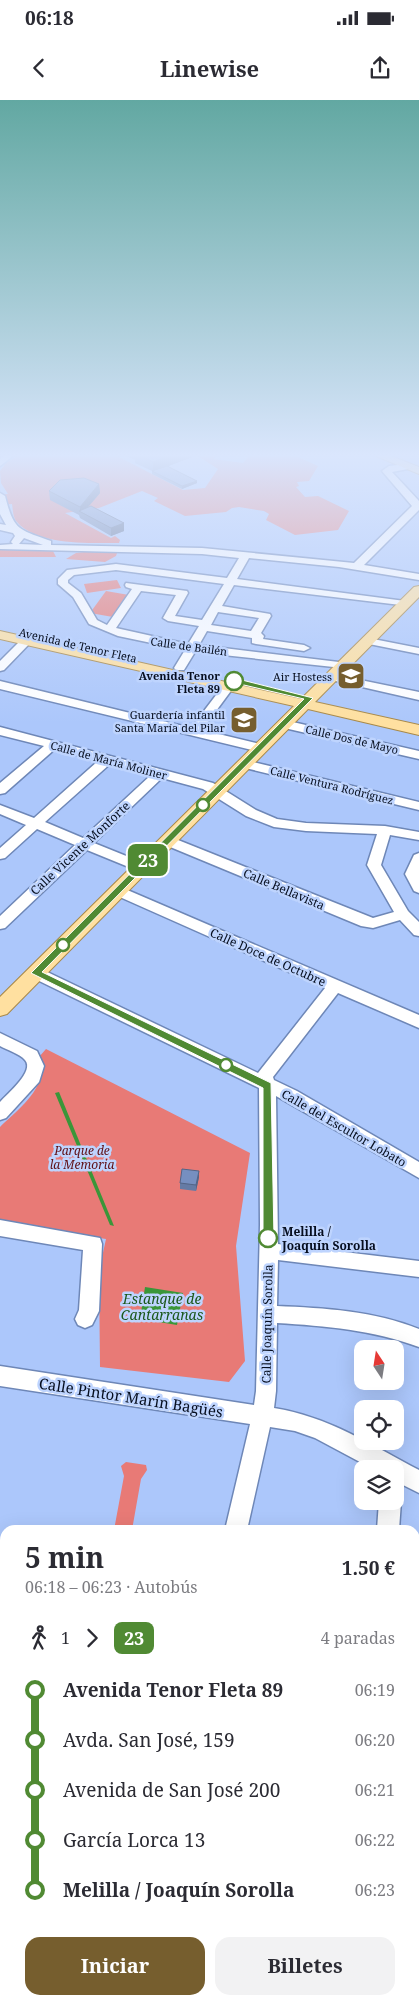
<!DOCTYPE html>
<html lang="es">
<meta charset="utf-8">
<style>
:root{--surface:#fff;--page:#f2f2f3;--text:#2b2b33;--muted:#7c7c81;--accent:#765e2e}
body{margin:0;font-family:"Noto Serif",serif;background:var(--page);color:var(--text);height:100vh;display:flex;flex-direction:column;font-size:19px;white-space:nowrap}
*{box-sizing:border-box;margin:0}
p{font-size:16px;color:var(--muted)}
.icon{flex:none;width:28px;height:28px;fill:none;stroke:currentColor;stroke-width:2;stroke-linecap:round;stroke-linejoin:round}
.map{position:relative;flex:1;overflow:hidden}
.details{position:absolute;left:0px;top:1425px;width:420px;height:480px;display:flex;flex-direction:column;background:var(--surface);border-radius:15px 15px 0 0;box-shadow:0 5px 20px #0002}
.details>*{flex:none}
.badge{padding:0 10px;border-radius:8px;font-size:18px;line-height:32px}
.needle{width:32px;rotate:348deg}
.fabs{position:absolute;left:354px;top:1240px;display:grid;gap:10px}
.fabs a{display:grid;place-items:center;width:50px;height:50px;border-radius:10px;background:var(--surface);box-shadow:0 5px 20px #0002;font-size:25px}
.map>.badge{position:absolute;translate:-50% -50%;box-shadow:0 0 0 2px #fff}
.legs{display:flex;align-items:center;gap:8px;height:55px;padding:0 25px;font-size:16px}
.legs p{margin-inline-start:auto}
.headline{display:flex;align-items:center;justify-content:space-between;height:85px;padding:0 25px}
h1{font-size:28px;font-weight:700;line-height:38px}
.action{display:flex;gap:10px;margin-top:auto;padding:10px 25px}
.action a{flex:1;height:58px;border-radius:15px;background:var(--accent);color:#fff;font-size:20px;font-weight:700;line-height:58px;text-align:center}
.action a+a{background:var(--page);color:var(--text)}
ul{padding:0 25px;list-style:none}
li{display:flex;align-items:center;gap:18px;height:50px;font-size:19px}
li i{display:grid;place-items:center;width:8px;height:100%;margin:0 6px;background:currentColor}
li i::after{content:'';width:12px;height:12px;margin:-6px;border:4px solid;border-radius:50%;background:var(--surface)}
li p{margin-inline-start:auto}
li:first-child i{background:linear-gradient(#0000 50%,currentColor 0)}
li:last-child i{background:linear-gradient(currentColor 50%,#0000 0)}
.status{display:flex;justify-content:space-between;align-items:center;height:35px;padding:0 25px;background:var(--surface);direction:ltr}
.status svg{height:14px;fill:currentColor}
header{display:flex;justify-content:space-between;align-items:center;height:65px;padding:0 25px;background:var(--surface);font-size:22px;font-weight:700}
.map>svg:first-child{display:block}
</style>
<div class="status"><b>06:18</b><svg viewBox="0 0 49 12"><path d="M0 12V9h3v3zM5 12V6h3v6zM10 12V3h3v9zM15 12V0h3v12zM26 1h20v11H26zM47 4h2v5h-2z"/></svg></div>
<header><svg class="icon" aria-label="back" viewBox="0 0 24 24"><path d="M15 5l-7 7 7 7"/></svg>Linewise<svg class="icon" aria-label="share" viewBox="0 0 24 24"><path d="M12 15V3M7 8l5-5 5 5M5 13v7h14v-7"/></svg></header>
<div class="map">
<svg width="419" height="1905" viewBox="0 0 419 1905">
<rect width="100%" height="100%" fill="#acc7fb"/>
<g fill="#e87a76">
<path d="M 18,356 L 117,356 L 183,390 L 205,388 L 218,369 L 198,356 L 216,356 L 213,359 L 243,363 L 249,356 L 296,356 L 318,366 L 309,381 L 297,382 L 299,386 L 296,387 L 305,397 L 318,396 L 349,411 L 338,430 L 295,435 L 266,420 L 269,414 L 264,411 L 239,407 L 232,408 L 226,412 L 185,416 L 154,401 L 158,398 L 142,391 L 99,408 L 65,413 L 111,438 L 115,436 L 120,440 L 119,443 C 91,443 38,446 17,422 C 13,418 13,410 12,404 L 0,405 L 0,395 L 8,394 L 1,383 L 0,371 L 7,362 Z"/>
<polygon points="0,450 53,451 56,457 0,457"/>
<polygon points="84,452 117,453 116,456 105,462 66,459 76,453"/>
<polygon points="117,480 121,488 87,493 84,484"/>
<polygon points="106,491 129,495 113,517 90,513"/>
<path d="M 46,949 L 250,1053 L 236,1146 L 245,1261 L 229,1282 L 100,1267 L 99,1171 L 106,1139 L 0,1123 L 0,1027 C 14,1013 39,995 41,973 C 41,968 40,962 39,957 Z"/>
<polygon points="126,1362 146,1365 147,1370 141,1379 132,1430 114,1430 124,1376 121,1366"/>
<polygon points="5,1797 5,1900 94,1900 93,1905 0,1905 0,1809"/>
</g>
<g fill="#3a9639">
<polygon points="59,992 114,1126 110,1125 55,993"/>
<polygon points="145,1187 183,1193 177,1225 140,1219"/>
</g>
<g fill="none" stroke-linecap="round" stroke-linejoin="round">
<defs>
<g id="minor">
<polygon points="3,356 13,356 0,366 0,359"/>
<path d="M 405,364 L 408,365 L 408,369 L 392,372 L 419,401 L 419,410 L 364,465 L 419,474 L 419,480 L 339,467 L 249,458 L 237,479 L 405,501 L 410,504 L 409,506 L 234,485 L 222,506 L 270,514 L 271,516 L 261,533 L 264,536 L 263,539 L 304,545 L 310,548 L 304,551 L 256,544 L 252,543 L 252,538 L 207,531 L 199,545 L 347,563 L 349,565 L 343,568 L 195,552 L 184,570 L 176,570 L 174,568 L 185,550 L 118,536 L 89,524 L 73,497 L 58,484 L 58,479 L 67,470 L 116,464 L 227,478 L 239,458 L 202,454 L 0,449 L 0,445 L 13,444 L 11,442 L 15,436 L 13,433 L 0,430 L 0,424 L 6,425 L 0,414 L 0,393 L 5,396 C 14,431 18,429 51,441 L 51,445 L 202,448 L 354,463 L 412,406 L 382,371 L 389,366 ZM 24,438 L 43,445 L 19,444 ZM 116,470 L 224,484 L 202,520 L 175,516 L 188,493 L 187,491 L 126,483 L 125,485 L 126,487 L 132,489 L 107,525 L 97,520 L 81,493 L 68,483 L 68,480 L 74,475 ZM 141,491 L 176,495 L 163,518 L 168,521 L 199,526 L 188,544 L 116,528 ZM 218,512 L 259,518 L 251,531 L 211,525 Z"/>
<polygon points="28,531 34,534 33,540 4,570 0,571 0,561 22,539 24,532"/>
<polygon points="368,538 419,548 419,554 364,543 362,541 364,539"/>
<polygon points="331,574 419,592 419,600 327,579 325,577 327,575"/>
<polygon points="0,581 191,628 223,586 231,586 233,588 202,630 264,645 266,648 260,652 0,589"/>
<polygon points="284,620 419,651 419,659 280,627 278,624 280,621"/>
<path d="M 0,627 L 213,683 L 256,710 L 277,719 L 306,723 L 385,726 L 419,732 L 419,740 L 390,735 L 381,765 L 408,811 L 419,822 L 419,836 L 414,835 L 400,820 L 373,828 L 361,826 L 163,744 L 161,741 L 163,738 L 173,738 L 373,818 L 394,812 L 367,765 L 377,734 L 306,731 L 274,727 L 246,716 L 203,689 L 162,678 L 94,743 L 146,764 L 148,767 L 146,770 L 136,770 L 87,750 L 5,828 L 0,829 L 0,816 L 75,745 L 37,729 L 5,758 L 0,759 L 0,748 L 26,725 L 0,714 L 0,705 L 34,718 L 98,661 L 55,649 L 5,693 L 0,694 L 0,683 L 44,646 L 0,635 ZM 110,664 L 151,675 L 83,738 L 45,722 Z"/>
<polygon points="245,660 419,702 419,710 241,667 239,664"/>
<polygon points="419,753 419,793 414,791 405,774 414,755"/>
<path d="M 118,786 L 419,915 L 419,928 L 338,893 L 273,977 L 274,980 L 297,991 L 419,1062 L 419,1078 L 276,996 L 278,1144 L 419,1161 L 419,1177 L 278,1160 L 277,1206 C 325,1208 374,1211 419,1229 L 419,1247 C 373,1230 326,1226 277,1223 L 276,1291 L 274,1308 C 327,1316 373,1346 419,1370 L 419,1393 L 395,1381 L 395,1369 L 373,1369 L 315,1338 L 295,1331 L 270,1327 L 247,1430 L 225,1430 L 250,1324 L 0,1286 L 0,1266 L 254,1305 L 256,1291 L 260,1125 L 259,988 L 31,877 L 28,873 L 31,869 L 36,868 L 41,869 L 258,973 L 325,888 L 113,794 L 111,791 L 113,788 Z"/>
<path d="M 0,933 L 37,951 L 44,966 L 39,982 L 6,1018 L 0,1020 L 0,1002 C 8,993 35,971 25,960 C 20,954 7,950 0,946 Z"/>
<polygon points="0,1120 100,1138 102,1144 99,1211 92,1225 85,1228 78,1225 75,1219 79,1210 83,1150 0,1136"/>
<polygon points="395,1392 398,1393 401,1401 399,1430 377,1430 379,1401 395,1401"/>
<rect x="0" y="1604" width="5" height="24"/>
<polygon points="415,1631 419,1632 419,1656 415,1655"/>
<polygon points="180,1900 208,1900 207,1905 179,1905"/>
<polygon points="215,1900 243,1900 245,1905 217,1905"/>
</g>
<g id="major">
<polygon points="376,356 391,356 419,367 419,374"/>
<polygon points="419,486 419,497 315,602 419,625 419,635 308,609 7,914 0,916 0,897 294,606 0,539 0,531 301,599 414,487"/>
</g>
</defs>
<use href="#minor" stroke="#6e87b7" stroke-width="3"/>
<use href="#major" stroke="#a88949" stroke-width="2"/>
<use href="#minor" fill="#fff" fill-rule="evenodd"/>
<use href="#major" fill="#ffe0a0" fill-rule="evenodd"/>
</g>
<g fill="#657ba5">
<polygon points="127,356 192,356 192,357 168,366 197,383 182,389 152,374 152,371 135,363 135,360"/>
<polygon points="99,384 100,393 88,407 124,423 124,431 111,436 80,418 79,415 50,400 49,391"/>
<polygon points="199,1077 196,1091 180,1089 180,1083"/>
</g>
<g fill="#536486">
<polygon points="169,356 192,356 192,357 153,372 153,362"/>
<polygon points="197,381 197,383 182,389 182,386"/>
<polygon points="99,384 100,393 83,413 80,411 80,407"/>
<polygon points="124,423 124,431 111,436 111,428"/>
<polygon points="199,1071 199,1077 196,1091 196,1085"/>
</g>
<g fill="#768fc0" stroke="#536486">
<polygon points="141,356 169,356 153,362"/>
<polygon points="167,366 197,381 182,386 152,371"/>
<polygon points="84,378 99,384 80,407 49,391 60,380"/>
<polygon points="91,406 124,423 111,428 79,411"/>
<polygon points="182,1069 199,1071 196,1085 180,1083"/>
<polygon points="415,1725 419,1725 419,1905 311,1905 308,1900 415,1900"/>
</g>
<linearGradient id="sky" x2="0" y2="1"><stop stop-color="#62a8a2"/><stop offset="0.57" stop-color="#dae6fd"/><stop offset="1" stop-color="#dae6fd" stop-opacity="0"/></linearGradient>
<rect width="419" height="623" fill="url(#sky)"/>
<polygon fill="#508a33" stroke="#fff" points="234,578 313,598 42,872 271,983 274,1138 272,1142 265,1142 263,1138 263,988 31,873 304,599 231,582 231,579"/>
<defs>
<symbol id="school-square" viewBox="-11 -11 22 22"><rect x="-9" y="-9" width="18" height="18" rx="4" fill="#765e2e" stroke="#bed4fe"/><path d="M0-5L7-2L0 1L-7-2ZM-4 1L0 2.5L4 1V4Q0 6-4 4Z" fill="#fff"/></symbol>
</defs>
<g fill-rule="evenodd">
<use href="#school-square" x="335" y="560" width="32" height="32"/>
<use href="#school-square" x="228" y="604" width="32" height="32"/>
</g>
<g fill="#fff" stroke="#508a33" stroke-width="2.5">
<circle cx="234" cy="581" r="9"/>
<circle cx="203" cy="705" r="6"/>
<circle cx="63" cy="845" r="6"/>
<circle cx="226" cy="965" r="6"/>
<circle cx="268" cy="1138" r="9"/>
</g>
<g text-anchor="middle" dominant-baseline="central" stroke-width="5" stroke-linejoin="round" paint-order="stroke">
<g font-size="11" fill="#060e1f" stroke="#bed4fe">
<text transform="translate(78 545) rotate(13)">Avenida de Tenor Fleta</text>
<text transform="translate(189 546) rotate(8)">Calle de Bailén</text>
<text transform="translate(352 639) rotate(13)">Calle Dos de Mayo</text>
<text transform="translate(109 660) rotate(15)">Calle de María Moliner</text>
<text transform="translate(332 685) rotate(14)">Calle Ventura Rodríguez</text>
</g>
<g font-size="11" font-weight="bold" fill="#060e1f" stroke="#bed4fe" text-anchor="end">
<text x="220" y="575">Avenida Tenor<tspan x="220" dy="13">Fleta 89</tspan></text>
</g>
<g font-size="11" fill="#060e1f" stroke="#bed4fe" text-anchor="end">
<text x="332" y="576">Air Hostess</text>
<text x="225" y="614">Guardería infantil<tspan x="225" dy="13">Santa María del Pilar</tspan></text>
</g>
<g font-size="12" fill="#060e1f" stroke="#bed4fe">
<text transform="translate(80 748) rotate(-43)">Calle Vicente Monforte</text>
<text transform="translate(284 789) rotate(23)">Calle Bellavista</text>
<text transform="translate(268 857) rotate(24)">Calle Doce de Octubre</text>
<text transform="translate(344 1028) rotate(30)">Calle del Escultor Lobato</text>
<text transform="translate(267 1224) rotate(-89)">Calle Joaquín Sorolla</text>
</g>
<g font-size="12" font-style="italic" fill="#5f0f14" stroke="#bed4fe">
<text x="82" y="1050">Parque de<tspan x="82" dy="14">la Memoria</tspan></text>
</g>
<g font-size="12" font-weight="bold" fill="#060e1f" stroke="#bed4fe" text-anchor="start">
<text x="282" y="1131">Melilla /<tspan x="282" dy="14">Joaquín Sorolla</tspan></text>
</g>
<g font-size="14" font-style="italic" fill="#1a571a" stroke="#bed4fe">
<text x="162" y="1198">Estanque de<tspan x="162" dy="16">Cantarranas</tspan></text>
</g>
<g font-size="15" fill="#060e1f" stroke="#bed4fe">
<text transform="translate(131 1297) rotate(9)">Calle Pintor Marín Bagüés</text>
</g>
</g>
</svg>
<div class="fabs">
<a><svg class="needle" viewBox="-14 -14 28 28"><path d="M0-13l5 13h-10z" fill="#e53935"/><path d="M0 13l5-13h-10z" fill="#7c7c81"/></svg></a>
<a><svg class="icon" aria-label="locate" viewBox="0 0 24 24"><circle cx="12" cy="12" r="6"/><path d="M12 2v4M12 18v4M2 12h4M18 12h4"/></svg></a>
<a><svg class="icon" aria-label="layers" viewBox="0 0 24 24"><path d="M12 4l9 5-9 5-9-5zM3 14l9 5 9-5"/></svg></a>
</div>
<b class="badge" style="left:148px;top:760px;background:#508a33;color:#fff">23</b>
<section class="details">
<div class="headline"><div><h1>5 min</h1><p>06:18 – 06:23 · Autobús</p></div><b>1.50 €</b></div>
<div class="legs"><svg class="icon" aria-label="walk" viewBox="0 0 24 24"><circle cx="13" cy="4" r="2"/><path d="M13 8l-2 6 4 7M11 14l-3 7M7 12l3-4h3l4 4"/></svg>1<svg class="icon" aria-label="forward" viewBox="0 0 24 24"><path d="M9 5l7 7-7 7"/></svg><b class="badge" style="background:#508a33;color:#fff">23</b><p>4 paradas</p></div>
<ul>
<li><i style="color:#508a33"></i><b>Avenida Tenor Fleta 89</b><p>06:19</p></li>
<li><i style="color:#508a33"></i><span>Avda. San José, 159</span><p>06:20</p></li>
<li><i style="color:#508a33"></i><span>Avenida de San José 200</span><p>06:21</p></li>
<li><i style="color:#508a33"></i><span>García Lorca 13</span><p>06:22</p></li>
<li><i style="color:#508a33"></i><b>Melilla / Joaquín Sorolla</b><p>06:23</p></li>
</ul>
<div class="action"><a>Iniciar</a><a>Billetes</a></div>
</section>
</div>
